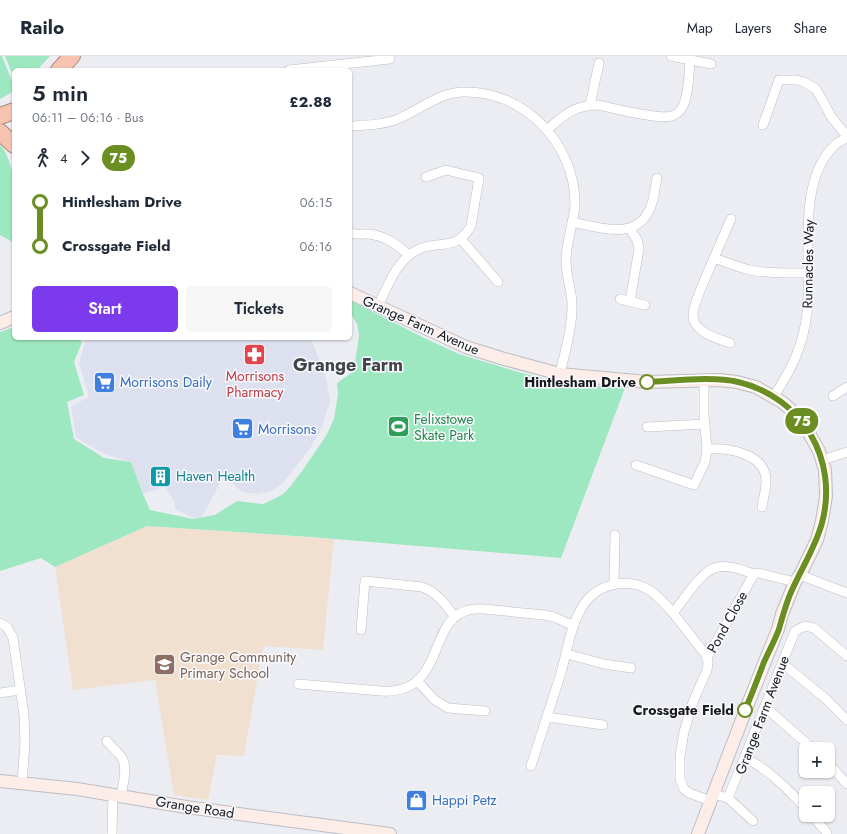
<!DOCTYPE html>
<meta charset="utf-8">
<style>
:root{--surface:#fff;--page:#f6f6f7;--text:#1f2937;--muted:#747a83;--line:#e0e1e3;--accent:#7c3aed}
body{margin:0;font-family:Jost,sans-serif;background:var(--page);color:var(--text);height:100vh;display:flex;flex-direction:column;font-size:15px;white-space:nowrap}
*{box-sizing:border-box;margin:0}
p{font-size:13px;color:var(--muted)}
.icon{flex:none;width:22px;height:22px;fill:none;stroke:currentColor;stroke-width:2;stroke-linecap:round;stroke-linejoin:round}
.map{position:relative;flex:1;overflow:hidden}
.drawer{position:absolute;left:12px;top:12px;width:340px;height:272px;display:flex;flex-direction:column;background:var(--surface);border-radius:6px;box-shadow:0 1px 3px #0004}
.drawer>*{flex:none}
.badge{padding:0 8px;border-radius:13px;font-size:14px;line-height:26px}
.controls{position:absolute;left:799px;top:686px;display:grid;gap:8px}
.controls a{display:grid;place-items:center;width:36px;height:36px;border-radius:6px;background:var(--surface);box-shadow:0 1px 3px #0004;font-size:20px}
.map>.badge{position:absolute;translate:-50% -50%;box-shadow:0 0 0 2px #fff}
.legs{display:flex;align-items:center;gap:6px;height:44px;padding:0 20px;font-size:13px}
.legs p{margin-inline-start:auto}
.headline{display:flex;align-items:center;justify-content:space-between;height:68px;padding:0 20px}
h1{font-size:22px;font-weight:600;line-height:30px}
.button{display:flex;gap:8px;margin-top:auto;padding:8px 20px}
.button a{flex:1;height:46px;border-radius:6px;background:var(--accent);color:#fff;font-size:16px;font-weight:600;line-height:46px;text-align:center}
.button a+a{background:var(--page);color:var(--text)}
ul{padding:0 20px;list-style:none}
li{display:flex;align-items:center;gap:14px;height:44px;font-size:15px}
li i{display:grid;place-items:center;width:6px;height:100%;margin:0 5px;background:currentColor}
li i::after{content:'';width:10px;height:10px;margin:-5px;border:3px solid;border-radius:50%;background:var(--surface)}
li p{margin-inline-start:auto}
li:first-child i{background:linear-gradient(#0000 50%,currentColor 0)}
li:last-child i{background:linear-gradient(currentColor 50%,#0000 0)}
header{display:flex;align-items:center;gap:24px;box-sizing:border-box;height:56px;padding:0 20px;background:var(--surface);border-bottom:1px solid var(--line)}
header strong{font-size:19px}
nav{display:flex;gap:22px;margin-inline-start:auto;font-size:14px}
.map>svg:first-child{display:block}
</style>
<header>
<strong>Railo</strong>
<nav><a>Map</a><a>Layers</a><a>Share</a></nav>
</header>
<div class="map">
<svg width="847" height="778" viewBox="0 0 847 778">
<rect width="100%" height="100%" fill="#ebedf3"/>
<polygon fill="#dde1ef" points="86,282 311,282 326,322 330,345 322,371 311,391 283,427 272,435 257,438 242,436 224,420 202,461 196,462 191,461 175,453 175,446 165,431 143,438 131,406 105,398 85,387 76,381 71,350 89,341 79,307"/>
<polygon fill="#f1e0cf" points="147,470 334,483 323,594 263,590 244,700 217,699 208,744 174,739 155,624 73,634 55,511"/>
<g fill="#9de8c0">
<polygon points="0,0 2,0 12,25 14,24 14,35 0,43"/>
<polygon points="5,0 50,0 37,14 14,14 14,22"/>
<path d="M 0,89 C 19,109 14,160 14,187 L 0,179 Z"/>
<polygon points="350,244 420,280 459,298 518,316 559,326 625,332 561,502 311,481 147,470 55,511 41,502 0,515 0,276 14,271 14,282 77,282 82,286 74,306 84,339 67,346 74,383 104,402 131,406 143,438 150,454 193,463 215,459 237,445 263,448 274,443 283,438 290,431 302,415 326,380 334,363 338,338 337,327 354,315 359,279 357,268 350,256"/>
</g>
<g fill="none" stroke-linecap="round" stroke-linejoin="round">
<defs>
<g id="street">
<polyline points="671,0 711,8"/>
<polyline points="289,14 390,3"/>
<polyline points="590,49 599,7"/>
<polyline points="763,69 779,24 796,24 804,26 816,33 832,62 847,80"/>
<path d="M 350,70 C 367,69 385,69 400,62 C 421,53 437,38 461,36 C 523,33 575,87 575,148 C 574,167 566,185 566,205 C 566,219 571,232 572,246 C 573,270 565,295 560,318"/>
<path d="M 547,74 C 564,59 574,49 598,49 C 613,52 659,64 672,60 C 677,58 681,54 683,50 C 689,38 689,17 690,4"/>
<path d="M 572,166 C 597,171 634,185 649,155 C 654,145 655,132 657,122"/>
<path d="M 350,177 C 356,179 363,178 369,178 C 386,180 397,189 409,199"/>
<polyline points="461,183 498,226"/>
<polyline points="714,202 731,163"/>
<polyline points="620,243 645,249"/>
<polyline points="630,245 639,193 637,184 630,173"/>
<path d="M 378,250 C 388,230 396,205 417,194 C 438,183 455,197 471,170 L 479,122 L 446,114 L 426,121"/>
<path d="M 730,287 C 720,283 706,280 699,272 C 695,269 693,264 693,258 C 693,248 709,214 714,202 C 726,206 737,211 750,214 C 769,218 789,217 809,217"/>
<path d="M 774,340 C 792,312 803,291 807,257 C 813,207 795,128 834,90 C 838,86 843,84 847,81"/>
<polyline points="833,340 847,331"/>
<polyline points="647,371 705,368"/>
<path d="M 707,393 C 728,392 767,397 766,426 C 766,434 763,443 762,451"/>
<polyline points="822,404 847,396"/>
<polyline points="636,409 694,429 705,406 707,393 704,359 704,324"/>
<polyline points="800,519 847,537"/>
<polyline points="614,528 615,479"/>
<polyline points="0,567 7,571 13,582 24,659 25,687 22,727"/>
<path d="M 361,574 L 365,525 L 422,531 C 437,536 446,549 455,561"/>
<polyline points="567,598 604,608 631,612"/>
<polyline points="707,602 754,518 758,517 795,526"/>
<polyline points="782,607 826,643 847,664"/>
<polyline points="417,625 435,644 448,652 485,655"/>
<path d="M 298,628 L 381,635 C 396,636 411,632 421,621 C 443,597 437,550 484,553 L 544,559 L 554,561 L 574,570"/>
<polyline points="0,637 20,634"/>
<polyline points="765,651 813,693"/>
<polyline points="547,661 603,669"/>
<path d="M 107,685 C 111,691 118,695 122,702 C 128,711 123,729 121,739"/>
<path d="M 745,702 C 770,714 787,733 806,752"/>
<polyline points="828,707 847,728"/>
<path d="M 531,710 C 541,679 551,648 561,617 C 567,596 570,572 581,553 C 594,529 625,520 649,534 C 659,540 666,549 673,557"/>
<polyline points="714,738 728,742 753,765"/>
<polyline points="728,742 795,575 805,570 814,572 847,600"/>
<path d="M 711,745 L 689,737 L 684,733 L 680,723 L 680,700 L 684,676 L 693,646 L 707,614 L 708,607 L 706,599 L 673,557 C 683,545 702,513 718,511 C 730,509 743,514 754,518"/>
<polyline points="812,759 827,777"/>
<polyline points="112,778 113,738"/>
</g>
<g id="secondary">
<polyline points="350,237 466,291 501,302 560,318 647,326 719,324 737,326 756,331 782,346 797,359 806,372 819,395 825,414 826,440 822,465 817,484 800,519 795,526 782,558 778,573 748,648 698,778"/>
<polyline points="0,267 14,261"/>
<polyline points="0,725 77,733 186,751 390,778"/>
</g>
<g id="highway">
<polyline points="59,14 72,0"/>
<polyline points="0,60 14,55"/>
<polyline points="0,76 14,89"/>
</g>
</defs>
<use href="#street" stroke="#bcbec4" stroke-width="10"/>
<use href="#secondary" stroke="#bcbec4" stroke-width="14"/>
<use href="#highway" stroke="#a9887c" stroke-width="18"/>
<use href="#street" stroke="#fff" stroke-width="9"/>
<use href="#secondary" stroke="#fdede8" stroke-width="12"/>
<use href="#highway" stroke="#f7c3b1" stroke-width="16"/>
</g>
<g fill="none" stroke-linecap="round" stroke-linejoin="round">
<defs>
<path id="line-1" d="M 647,326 C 674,325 712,320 738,326 C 802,341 839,403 822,467 C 815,493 799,516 789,541 C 785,552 782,562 779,573 C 775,584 769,595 764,606 C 758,622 752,638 745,654"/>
</defs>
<use href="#line-1" stroke="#fff" stroke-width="9"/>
<use href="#line-1" stroke="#6b8e23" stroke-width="6"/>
</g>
<defs>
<symbol id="pharmacy-square" viewBox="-11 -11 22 22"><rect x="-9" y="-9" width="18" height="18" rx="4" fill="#e0444e" stroke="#f9fafe"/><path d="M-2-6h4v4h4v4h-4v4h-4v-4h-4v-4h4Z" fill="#fff"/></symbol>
<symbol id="supermarket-square" viewBox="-11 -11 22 22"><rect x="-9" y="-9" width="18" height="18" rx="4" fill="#3f7fe0" stroke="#f9fafe"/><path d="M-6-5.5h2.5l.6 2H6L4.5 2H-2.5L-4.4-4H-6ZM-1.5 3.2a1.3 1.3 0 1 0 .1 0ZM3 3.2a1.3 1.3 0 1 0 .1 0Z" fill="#fff"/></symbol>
<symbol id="stadium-square" viewBox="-11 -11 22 22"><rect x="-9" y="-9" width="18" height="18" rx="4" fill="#2e9e5b" stroke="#f9fafe"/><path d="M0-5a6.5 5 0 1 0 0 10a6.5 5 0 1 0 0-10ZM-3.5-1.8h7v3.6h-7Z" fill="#fff"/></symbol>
<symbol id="building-square" viewBox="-11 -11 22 22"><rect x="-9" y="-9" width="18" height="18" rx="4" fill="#0f9aa8" stroke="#f9fafe"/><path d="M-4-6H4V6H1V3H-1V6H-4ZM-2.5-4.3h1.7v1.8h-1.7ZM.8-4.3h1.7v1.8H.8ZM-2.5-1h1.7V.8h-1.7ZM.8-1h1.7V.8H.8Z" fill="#fff"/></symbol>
<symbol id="school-square" viewBox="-11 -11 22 22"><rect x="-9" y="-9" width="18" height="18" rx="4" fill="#8d6e63" stroke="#f9fafe"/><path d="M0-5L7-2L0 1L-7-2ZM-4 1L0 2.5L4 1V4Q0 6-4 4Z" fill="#fff"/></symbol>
<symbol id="shop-square" viewBox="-11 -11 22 22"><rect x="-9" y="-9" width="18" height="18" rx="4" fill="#3f7fe0" stroke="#f9fafe"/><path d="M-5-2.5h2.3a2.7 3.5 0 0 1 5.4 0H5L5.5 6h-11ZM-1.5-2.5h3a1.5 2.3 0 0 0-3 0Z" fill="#fff"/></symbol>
</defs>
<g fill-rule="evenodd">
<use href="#pharmacy-square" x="242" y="286" width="25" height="25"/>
<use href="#supermarket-square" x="92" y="314" width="25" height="25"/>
<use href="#stadium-square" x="386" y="358" width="25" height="25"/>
<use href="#supermarket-square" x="230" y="360" width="25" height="25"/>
<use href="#building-square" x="148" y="408" width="25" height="25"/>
<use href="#school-square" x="152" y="596" width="25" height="25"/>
<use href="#shop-square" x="404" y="732" width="25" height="25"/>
</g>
<g fill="#fff" stroke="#6b8e23" stroke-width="2">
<circle cx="647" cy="326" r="7"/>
<circle cx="745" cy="654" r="7"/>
</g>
<g text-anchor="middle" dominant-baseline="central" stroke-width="3" stroke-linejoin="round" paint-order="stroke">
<g font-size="14" fill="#18191b" stroke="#f9fafe">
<text transform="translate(808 208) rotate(-89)">Runnacles Way</text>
<text transform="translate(421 269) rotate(24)">Grange Farm Avenue</text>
<text transform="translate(727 566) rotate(-61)">Pond Close</text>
<text transform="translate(762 659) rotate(-69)">Grange Farm Avenue</text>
<text transform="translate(195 751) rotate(9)">Grange Road</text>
</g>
<g font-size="14" fill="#be3a42" stroke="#f9fafe">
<text x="255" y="320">Morrisons<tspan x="255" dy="16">Pharmacy</tspan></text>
</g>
<g font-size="14" fill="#366cbe" stroke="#f9fafe" text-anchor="start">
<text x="120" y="326">Morrisons Daily</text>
<text x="258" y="373">Morrisons</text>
<text x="432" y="744">Happi Petz</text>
</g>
<g font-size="14" font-weight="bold" fill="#18191b" stroke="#f9fafe" text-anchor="end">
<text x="636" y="326">Hintlesham Drive</text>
<text x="734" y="654">Crossgate Field</text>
</g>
<g font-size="14" fill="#27864d" stroke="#f9fafe" text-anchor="start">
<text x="414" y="363">Felixstowe<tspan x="414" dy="16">Skate Park</tspan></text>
</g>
<g font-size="14" fill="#0d838f" stroke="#f9fafe" text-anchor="start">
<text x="176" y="420">Haven Health</text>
</g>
<g font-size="14" fill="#785e54" stroke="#f9fafe" text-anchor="start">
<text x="180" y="601">Grange Community<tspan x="180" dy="16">Primary School</tspan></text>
</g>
<g font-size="18" font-weight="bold" fill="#424449" stroke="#f9fafe">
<text x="348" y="309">Grange Farm</text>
</g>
</g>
</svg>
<div class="controls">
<a>+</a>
<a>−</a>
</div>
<b class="badge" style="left:802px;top:365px;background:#6b8e23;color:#fff">75</b>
<section class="drawer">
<div class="headline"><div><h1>5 min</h1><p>06:11 – 06:16 · Bus</p></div><b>£2.88</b></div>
<div class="legs"><svg class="icon" aria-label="walk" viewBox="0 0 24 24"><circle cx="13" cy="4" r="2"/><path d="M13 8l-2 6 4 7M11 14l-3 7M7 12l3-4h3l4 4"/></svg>4<svg class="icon" aria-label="forward" viewBox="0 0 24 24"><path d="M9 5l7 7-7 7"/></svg><b class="badge" style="background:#6b8e23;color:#fff">75</b></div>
<ul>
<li><i style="color:#6b8e23"></i><b>Hintlesham Drive</b><p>06:15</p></li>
<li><i style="color:#6b8e23"></i><b>Crossgate Field</b><p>06:16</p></li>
</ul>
<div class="button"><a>Start</a><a>Tickets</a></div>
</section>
</div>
